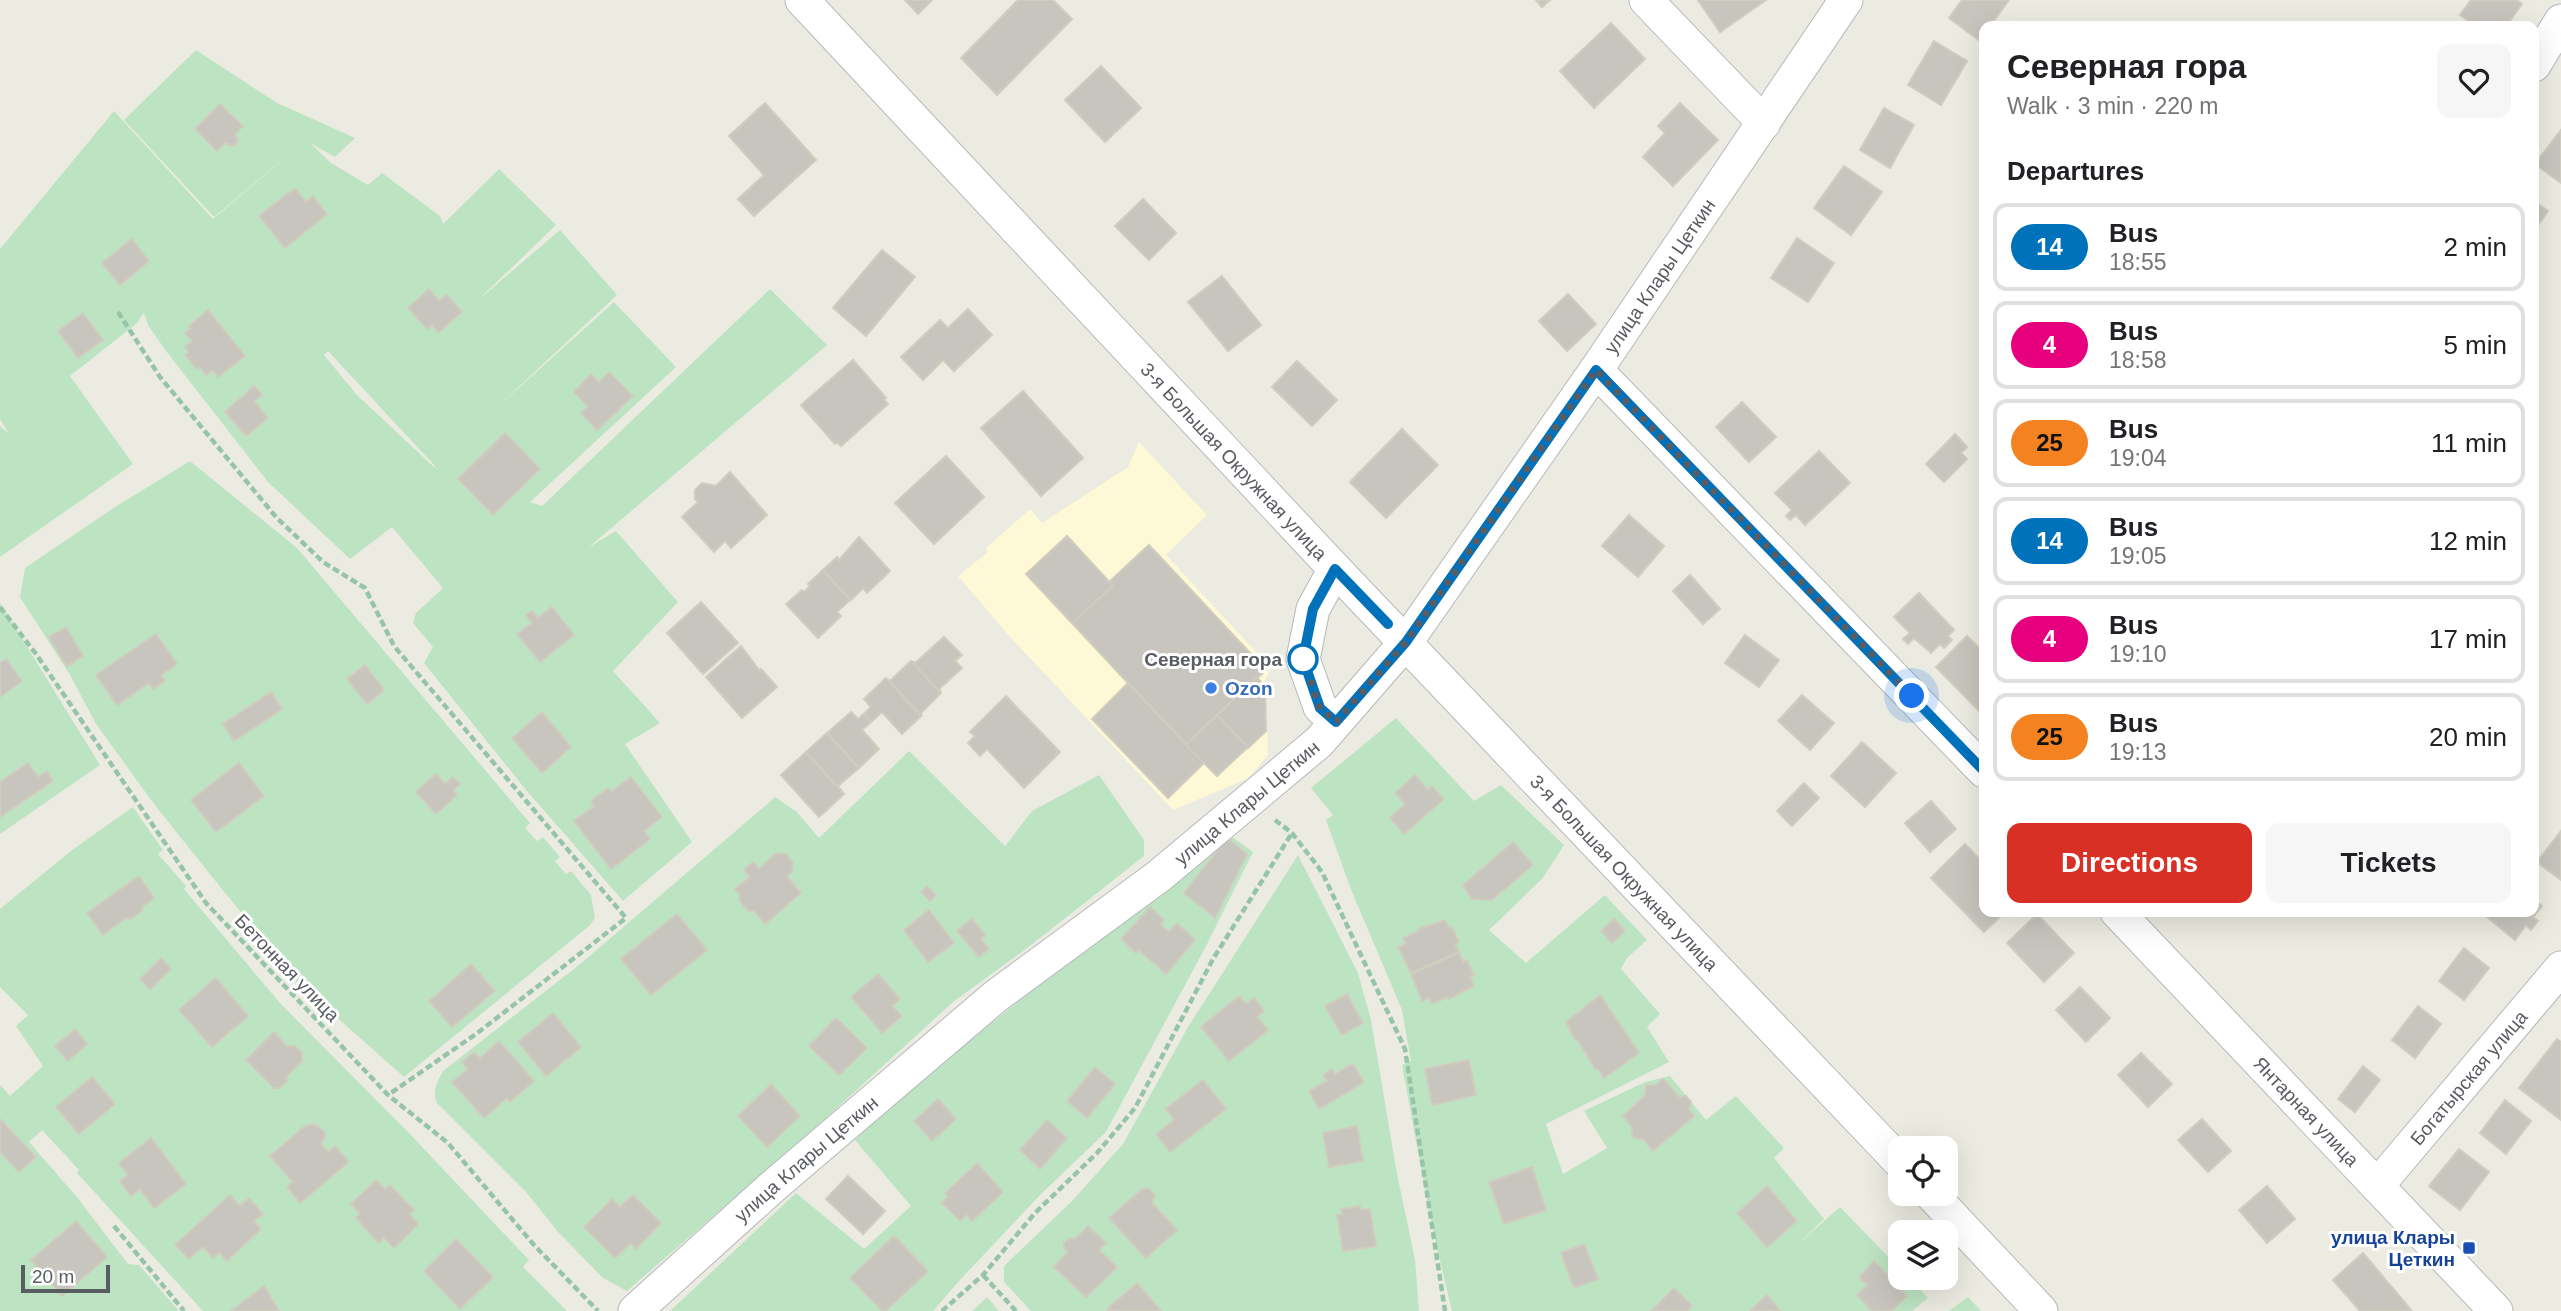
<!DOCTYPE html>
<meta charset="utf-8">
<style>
:root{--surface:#fff;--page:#f6f6f6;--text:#202124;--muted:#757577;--line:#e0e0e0;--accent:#d93025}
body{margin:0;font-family:Helvetica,sans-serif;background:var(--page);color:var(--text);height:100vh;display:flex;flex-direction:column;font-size:26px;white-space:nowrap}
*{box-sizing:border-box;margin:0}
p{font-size:23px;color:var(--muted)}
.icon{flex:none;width:38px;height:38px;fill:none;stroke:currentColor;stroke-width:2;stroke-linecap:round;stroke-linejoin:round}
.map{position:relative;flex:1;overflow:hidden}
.drawer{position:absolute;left:1979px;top:21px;width:560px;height:896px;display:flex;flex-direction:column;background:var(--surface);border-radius:14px;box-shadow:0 7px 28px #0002}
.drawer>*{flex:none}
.badge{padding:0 14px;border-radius:23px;font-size:24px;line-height:46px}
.tools{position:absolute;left:1888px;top:1136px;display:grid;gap:14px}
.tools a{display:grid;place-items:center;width:70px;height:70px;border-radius:14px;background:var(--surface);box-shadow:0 7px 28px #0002;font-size:35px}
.scale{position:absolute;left:21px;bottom:18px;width:89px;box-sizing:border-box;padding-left:7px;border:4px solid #595c61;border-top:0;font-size:19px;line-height:24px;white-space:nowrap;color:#595c61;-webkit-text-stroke:5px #fff;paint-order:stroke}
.you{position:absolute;width:35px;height:35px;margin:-18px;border:5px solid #fff;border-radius:50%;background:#1a73e8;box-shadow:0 0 0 10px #1a73e833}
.map>.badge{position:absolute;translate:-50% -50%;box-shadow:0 0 0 4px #fff}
h2{padding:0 28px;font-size:26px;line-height:63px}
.round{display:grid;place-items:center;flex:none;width:74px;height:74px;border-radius:14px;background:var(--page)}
.summary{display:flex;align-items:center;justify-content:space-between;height:119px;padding:0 28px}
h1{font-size:33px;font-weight:800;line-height:52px}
.cta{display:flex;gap:14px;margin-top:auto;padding:14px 28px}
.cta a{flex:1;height:80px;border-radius:14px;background:var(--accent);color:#fff;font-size:28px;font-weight:800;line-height:80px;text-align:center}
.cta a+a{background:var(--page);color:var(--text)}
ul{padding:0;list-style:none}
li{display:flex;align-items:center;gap:21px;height:88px;margin:0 14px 10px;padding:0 14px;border:4px solid var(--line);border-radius:14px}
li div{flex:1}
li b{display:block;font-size:26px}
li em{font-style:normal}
li .badge{min-width:77px;font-weight:700;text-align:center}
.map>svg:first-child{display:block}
</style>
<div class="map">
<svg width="2561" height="1311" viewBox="0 0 2561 1311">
<rect width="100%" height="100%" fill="#ecebe1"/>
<polygon fill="#fdf8d5" points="1139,442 1207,515 1166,555 1271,668 1265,681 1268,755 1249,778 1173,810 1010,637 958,576 987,553 986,548 1030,509 1042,523 1128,467"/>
<g fill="#bde4c2" fill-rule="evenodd">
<path d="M 196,50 L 277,103 L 355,138 L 335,157 L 310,143 L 331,163 L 368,185 L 382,173 L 440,216 L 443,224 L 499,169 L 556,225 L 477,301 L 560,230 L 617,295 L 494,410 L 614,302 L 676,367 L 530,502 L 542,506 L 770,289 L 827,345 L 589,547 L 616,531 L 678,602 L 613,671 L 660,723 L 625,744 L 692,842 L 623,901 L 526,790 L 424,663 L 433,647 L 413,623 L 416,613 L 443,588 L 392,527 L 350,559 L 268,482 L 166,351 L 148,325 L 144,313 L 136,324 L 70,376 L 133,464 L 0,557 L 0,426 L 9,434 L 0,419 L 0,249 L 114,111 L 213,219 L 299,146 L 214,217 L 124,120 ZM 328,351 L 435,466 L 435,468 L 357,395 L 324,355 Z"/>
<polygon points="190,461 297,548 530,823 525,828 537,841 543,837 560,857 555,861 566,874 571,871 591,895 595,918 589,926 404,1077 298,983 209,873 154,804 96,724 70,675 20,597 25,568 115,507"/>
<polygon points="0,603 100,765 0,834"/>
<polygon points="1396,718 1474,801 1501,785 1564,845 1542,879 1489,930 1526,963 1605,895 1647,940 1626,959 1621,969 1660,1014 1647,1027 1669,1062 1546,1124 1563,1174 1607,1148 1584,1111 1645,1082 1670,1076 1706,1120 1736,1096 1784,1148 1774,1158 1824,1219 1797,1245 1840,1207 1900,1269 1900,1278 1909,1278 1928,1298 1912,1311 1452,1311 1432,1227 1402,1065 1411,1061 1402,1010 1352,892 1326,820 1333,815 1311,788"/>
<path d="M 909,751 L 1005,846 L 1032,811 L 1099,775 L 1144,840 L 1144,856 L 1026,949 L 953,1002 L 815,1128 L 627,1291 L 603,1278 L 559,1233 L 526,1192 L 437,1103 C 432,1092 437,1082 443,1071 L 579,965 L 773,799 L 775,797 L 797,812 L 819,838 Z"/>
<polygon points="133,807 163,850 158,854 186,886 184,889 280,1003 407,1131 529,1260 523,1267 567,1311 203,1311 77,1173 79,1170 42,1130 29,1142 76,1196 128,1264 139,1265 179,1311 0,1311 0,1085 10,1096 43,1066 16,1026 28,1015 0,987 0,909 72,850"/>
<polygon points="1228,834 1253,852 1205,948 1106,1132 1041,1194 960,1280 933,1311 670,1311 796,1193 864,1249 911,1206 855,1140 910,1088"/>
<polygon points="1298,855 1358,973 1371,1020 1397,1174 1415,1259 1419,1311 1031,1311 1004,1282 1004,1266 1072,1201 1123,1144 1188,1027"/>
<polygon points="987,1297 999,1311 972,1311"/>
<polygon points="1968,1297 1981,1311 1949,1311"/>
</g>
<g fill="#c7c5be" stroke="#d0cdbf" stroke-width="2">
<polygon points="905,0 932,0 918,14"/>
<polygon points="1018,0 1053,0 1072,19 997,95 961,58"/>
<polygon points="1536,0 1550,0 1542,7"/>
<polygon points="1698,0 1766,0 1720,32"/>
<polygon points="1962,0 2009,0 1990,26 1984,26 1984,35 1980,41 1949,18"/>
<polygon points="2471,0 2517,0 2522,4 2506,26 2476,26 2460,15"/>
<polygon points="1611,23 1645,59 1594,108 1560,71"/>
<polygon points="1934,41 1967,61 1941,105 1908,85"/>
<polygon points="1101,66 1141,108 1105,142 1065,100"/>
<polygon points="765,103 816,160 754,216 738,199 764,175 729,136"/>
<polygon points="1680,103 1718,140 1673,186 1643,157 1665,133 1658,126"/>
<polygon points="220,104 243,126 235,134 238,142 233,146 225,143 217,151 195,129"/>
<polygon points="1884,108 1914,125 1890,168 1860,150"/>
<polygon points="2561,130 2561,183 2535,164"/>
<polygon points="1844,166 1882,192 1851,235 1814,208"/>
<polygon points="295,188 306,202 313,196 327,214 285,248 259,216"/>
<polygon points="1143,199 1176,233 1149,260 1115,226"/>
<polygon points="2534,201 2548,211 2534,231"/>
<polygon points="1797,238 1834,263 1808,302 1771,278"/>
<polygon points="132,239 149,261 120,285 102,263"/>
<polygon points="882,250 915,277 866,336 833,308"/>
<polygon points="1222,276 1261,325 1228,351 1188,302"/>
<polygon points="429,289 439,301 447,295 462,312 438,333 432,325 427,329 408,308"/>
<polygon points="1568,294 1596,324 1567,351 1539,321"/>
<polygon points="968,309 992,335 954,371 943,360 923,380 901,357 940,320 948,328"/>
<polygon points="208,310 245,356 218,377 213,370 206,375 200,367 197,369 185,355 189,352 185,347 192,341 185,333 191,328 189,326"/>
<polygon points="83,313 103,340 78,358 58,331"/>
<polygon points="853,360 886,398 884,400 888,404 841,446 837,442 835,444 801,405"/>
<polygon points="1297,361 1337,400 1312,426 1272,387"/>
<polygon points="609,372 633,396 597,430 581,413 588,406 574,392 591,374 599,382"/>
<polygon points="254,386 262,395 254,401 268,418 246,436 225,412"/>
<polygon points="1023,391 1083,458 1041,496 981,428"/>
<polygon points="1742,402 1776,437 1749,462 1716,427"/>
<polygon points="1402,429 1438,465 1386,518 1350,482"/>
<polygon points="505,433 540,469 493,515 458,479"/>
<polygon points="1955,434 1967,447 1961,453 1967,459 1944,482 1926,464"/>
<polygon points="1819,451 1850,483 1805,525 1796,515 1790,520 1786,516 1792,510 1775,493"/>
<polygon points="946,456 984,497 934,544 895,503"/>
<polygon points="730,472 767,515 731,548 725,541 714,552 682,517 698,502 695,499 695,490 702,483 716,486"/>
<polygon points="1629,515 1664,546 1638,577 1602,546"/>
<polygon points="1067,536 1113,586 1072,623 1026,574"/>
<polygon points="859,537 890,571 867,593 863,588 851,600 823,570 837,557 839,560"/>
<polygon points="1149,545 1266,670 1186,745 1072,623 1113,586 1109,582"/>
<polygon points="823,570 850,600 837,612 841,616 818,638 786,604 802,590 804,592 810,586 808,584"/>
<polygon points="1690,575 1720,609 1703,624 1673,591"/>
<polygon points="1919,593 1954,630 1948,636 1952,640 1944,648 1940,644 1931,653 1914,638 1908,644 1903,639 1910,633 1894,617"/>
<polygon points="701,602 738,643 703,674 667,633"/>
<polygon points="552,607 574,635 540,662 517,634 532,623 526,615 532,611 538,618"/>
<polygon points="66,627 83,656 67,666 49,637"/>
<polygon points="156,634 177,664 161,675 165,681 153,689 149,683 117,705 96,675"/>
<polygon points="1745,635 1779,660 1759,687 1725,663"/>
<polygon points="1967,636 1984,653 1984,716 1936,667"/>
<polygon points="944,637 962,655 955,661 962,668 939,689 941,693 911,661 915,663"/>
<polygon points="741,646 760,671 761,669 777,687 742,718 706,677"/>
<polygon points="6,659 22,681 0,697 0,663"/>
<polygon points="911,661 941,693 921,713 922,716 886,678 890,681"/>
<polygon points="365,665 384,690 367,704 347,679"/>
<polygon points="1257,677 1265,687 1266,731 1248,748 1217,715"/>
<polygon points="886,678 921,716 902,734 882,712 871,722 864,714 871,707 864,699"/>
<polygon points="1128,683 1204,763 1168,798 1092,719"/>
<polygon points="271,692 282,709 234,741 223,724"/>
<polygon points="1802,695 1834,723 1810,750 1778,721"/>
<polygon points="1006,696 1060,752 1024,788 987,749 980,756 968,743 975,736 970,732"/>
<polygon points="542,712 571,747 542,773 512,738"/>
<polygon points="851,712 858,719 864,714 871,722 862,730 879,749 859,768 827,733"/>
<polygon points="1217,715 1248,747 1217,776 1186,745"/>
<polygon points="827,733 859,768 838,786 844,794 806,752"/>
<polygon points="1862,742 1896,773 1865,807 1831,776"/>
<polygon points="806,752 844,794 819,817 781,775"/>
<polygon points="28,763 38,777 47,771 53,781 0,817 0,782"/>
<polygon points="239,763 264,796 216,832 191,800"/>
<polygon points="436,774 445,784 453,777 460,784 453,790 457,795 436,814 416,792"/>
<polygon points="1415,775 1428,790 1432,786 1444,799 1404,834 1390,818 1405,804 1395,793"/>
<polygon points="631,777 662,817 644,831 650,839 611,869 574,821 594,806 591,801 608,788 611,792"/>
<polygon points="1804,783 1819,798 1792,826 1777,811"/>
<polygon points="1931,801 1956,829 1930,852 1905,823"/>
<polygon points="2561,831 2561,880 2537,862"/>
<polygon points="1227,838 1247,854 1215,918 1184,893"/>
<polygon points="1513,842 1533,865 1492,900 1472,899 1463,885"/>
<polygon points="1965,844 1984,864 1984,912 2005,912 1984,932 1931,878"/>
<polygon points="776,853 786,854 793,863 792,872 787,876 801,893 765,924 754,911 748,911 739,900 740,895 735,889 750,877 744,870 753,862 759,869"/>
<polygon points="139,876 154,898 142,907 142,911 131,919 126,918 103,935 87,913"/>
<polygon points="927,886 936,895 930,901 921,892"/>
<polygon points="2534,899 2542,906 2533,917 2538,921 2531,930 2526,925 2515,940 2481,912 2534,912"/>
<polygon points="1150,907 1164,920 1161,925 1169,932 1177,923 1195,940 1166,974 1139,950 1136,953 1121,939"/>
<polygon points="929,910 954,943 928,962 904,930"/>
<polygon points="677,914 707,950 651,995 621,959"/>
<polygon points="2037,914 2074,953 2044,982 2007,943"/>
<polygon points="972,919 985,935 981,939 989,949 979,957 957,931"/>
<polygon points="1614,919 1625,931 1612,943 1601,931"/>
<polygon points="1445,920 1449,928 1452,927 1459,942 1455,944 1459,952 1411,973 1398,947 1406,944 1403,938 1419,931 1418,929"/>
<polygon points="2464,948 2489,968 2464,1000 2439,981"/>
<polygon points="1459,953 1463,962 1467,960 1474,975 1470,977 1474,986 1449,999 1448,997 1432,1004 1429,998 1422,1001 1411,974"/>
<polygon points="161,958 171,969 150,989 140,979"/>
<polygon points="471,964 495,991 452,1027 429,1001"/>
<polygon points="878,974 900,999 892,1006 902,1016 882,1033 851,997"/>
<polygon points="216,978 248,1016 212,1047 179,1010"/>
<polygon points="2080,987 2110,1018 2086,1042 2056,1010"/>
<polygon points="1347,994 1363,1023 1342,1035 1325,1006"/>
<polygon points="1600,995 1639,1053 1604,1078 1598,1069 1595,1069 1578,1040 1575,1040 1566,1022"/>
<polygon points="1239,996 1246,1004 1254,998 1264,1011 1257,1017 1268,1030 1229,1061 1201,1027"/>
<polygon points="2418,1006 2441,1024 2415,1058 2392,1040"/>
<polygon points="553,1013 581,1047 546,1076 518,1042"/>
<polygon points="836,1018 867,1048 839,1075 809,1046"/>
<polygon points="75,1029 87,1044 68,1061 55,1046"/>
<polygon points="274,1032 287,1046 295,1046 302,1053 302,1061 287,1076 287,1081 280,1088 274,1088 246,1060"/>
<polygon points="2557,1039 2561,1042 2561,1120 2519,1088"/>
<polygon points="499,1041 534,1081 510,1102 507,1098 484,1118 452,1082 468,1069 462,1062 474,1052 480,1058"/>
<polygon points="2141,1053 2172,1084 2148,1107 2118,1075"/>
<polygon points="1469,1060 1476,1095 1432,1105 1425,1069"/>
<polygon points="1353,1064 1364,1082 1319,1109 1309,1091 1327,1081 1323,1075 1332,1069 1335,1074"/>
<polygon points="2363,1066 2380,1080 2355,1112 2338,1099"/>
<polygon points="1095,1067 1115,1084 1087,1118 1067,1101"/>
<polygon points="92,1077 115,1104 79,1134 56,1107"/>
<polygon points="1663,1079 1679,1097 1686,1096 1691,1102 1689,1109 1694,1116 1653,1151 1644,1140 1634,1138 1632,1133 1632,1127 1623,1116 1645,1095 1646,1085 1656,1085"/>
<polygon points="1203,1080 1226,1109 1170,1152 1156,1134 1174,1120 1166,1109"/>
<polygon points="771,1084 800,1116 767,1147 738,1116"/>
<polygon points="938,1099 956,1119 932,1141 914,1121"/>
<polygon points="2505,1100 2531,1121 2506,1154 2480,1133"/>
<polygon points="0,1119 36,1157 19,1172 0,1152"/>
<polygon points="2202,1119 2231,1151 2208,1172 2178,1140"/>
<polygon points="1047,1120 1067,1138 1040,1169 1020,1150"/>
<polygon points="314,1124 324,1131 325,1137 321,1144 328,1152 335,1146 349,1162 300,1203 287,1187 293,1182 270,1156 305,1126"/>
<polygon points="1357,1126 1363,1161 1329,1167 1323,1133"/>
<polygon points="151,1138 186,1184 154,1208 140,1189 131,1196 120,1181 128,1175 119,1163"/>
<polygon points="2459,1149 2489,1172 2460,1210 2429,1186"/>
<polygon points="977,1163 1003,1192 972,1221 967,1215 960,1221 942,1203 948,1197 945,1193"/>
<polygon points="1532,1167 1546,1210 1504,1224 1489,1182"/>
<polygon points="848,1176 885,1211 863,1234 826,1199"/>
<polygon points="376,1180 385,1189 390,1185 414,1210 409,1214 418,1224 394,1248 384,1238 379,1243 356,1218 360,1214 351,1204"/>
<polygon points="1767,1186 1797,1221 1767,1247 1737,1213"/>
<polygon points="2267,1186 2295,1219 2267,1243 2239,1210"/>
<polygon points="1148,1188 1155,1195 1152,1203 1177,1230 1146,1258 1109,1218 1141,1190"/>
<polygon points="230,1195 240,1206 249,1198 263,1214 254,1221 261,1229 227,1261 219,1252 213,1258 203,1247 189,1259 175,1245"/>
<polygon points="633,1195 661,1223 636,1249 631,1243 615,1258 584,1227 612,1199 620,1207"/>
<polygon points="1360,1206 1361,1210 1370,1209 1376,1246 1343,1251 1337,1215 1342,1214 1341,1209"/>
<polygon points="76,1221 107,1257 62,1296 31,1260"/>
<polygon points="1088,1226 1106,1243 1099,1250 1117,1267 1086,1297 1054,1267 1068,1252 1064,1249 1064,1243 1070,1238 1075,1239"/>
<polygon points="894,1236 928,1271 886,1311 882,1311 850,1278"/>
<polygon points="456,1239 493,1277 460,1309 424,1271"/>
<polygon points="1584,1244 1598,1279 1574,1288 1561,1253"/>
<polygon points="2363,1253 2412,1311 2360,1311 2333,1280"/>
<polygon points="1874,1261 1907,1296 1892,1311 1872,1311 1857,1295 1867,1285 1859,1277"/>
<polygon points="1137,1283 1161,1311 1109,1311 1107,1309"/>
<polygon points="264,1286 279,1311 231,1311"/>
<polygon points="1674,1288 1692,1306 1688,1311 1651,1311"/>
<polygon points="1767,1295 1781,1311 1750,1311"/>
</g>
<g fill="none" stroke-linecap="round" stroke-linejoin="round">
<defs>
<g id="minor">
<path id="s1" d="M 802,0 L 1335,569 L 1900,1162"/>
<polyline points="1646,0 1764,123"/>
<polyline points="2534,65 2561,21"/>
<polyline points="1596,370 1984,771"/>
<polyline points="1335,569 1313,609 1303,659 1320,707 1336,722"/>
<path id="s2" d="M 2117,912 L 2496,1311"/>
<path id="s3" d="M 2377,1186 L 2561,968"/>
<polyline points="1931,1194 2041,1311"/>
<path id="s4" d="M 635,1311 L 771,1188 L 996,996 L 1159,876 L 1319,742 L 1406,642 L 1596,370 L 1846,0"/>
</g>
</defs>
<use href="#minor" stroke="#b6b8bd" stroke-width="35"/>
<g stroke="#96c4a8" stroke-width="4.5" stroke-dasharray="7 3.5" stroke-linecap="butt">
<polyline points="118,312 160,377 276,517 323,562 365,588 394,646 626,918 476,1034 388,1095"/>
<polyline points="0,607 36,654 206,903 388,1095 448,1143 534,1245 598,1311"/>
<polyline points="1275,820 1292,833 1322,872 1405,1049 1445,1311"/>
<polyline points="114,1226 184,1311"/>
<polyline points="983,1275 1016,1311"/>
<polyline points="942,1311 983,1275 1035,1213 1097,1153 1135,1108 1213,959 1292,833"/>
</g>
<use href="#minor" stroke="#fff" stroke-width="33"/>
</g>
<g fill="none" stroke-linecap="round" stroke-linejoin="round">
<defs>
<polyline id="line" points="1388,624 1335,569 1313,609 1303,659 1320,708 1336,722 1406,642 1596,370 1984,771"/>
</defs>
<use href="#line" stroke="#fff" stroke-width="16"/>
<use href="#line" stroke="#0072bc" stroke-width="10"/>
<polyline stroke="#595c61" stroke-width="7" stroke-dasharray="0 12.6" points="1303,659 1320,708 1336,722 1406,642 1596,370 1912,696"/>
</g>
<circle fill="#fff" stroke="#0072bc" stroke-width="3.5" cx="1303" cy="659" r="14"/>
<circle fill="#3f7fe0" stroke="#fff" stroke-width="2.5" cx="1211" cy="688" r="7"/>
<rect fill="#1a4fb4" stroke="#fff" stroke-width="2.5" x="2462" y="1241" width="14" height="14" rx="3.5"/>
<g text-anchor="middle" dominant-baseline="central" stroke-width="6" stroke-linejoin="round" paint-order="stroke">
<g font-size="19" fill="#595c61" stroke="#fff">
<text stroke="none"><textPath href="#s4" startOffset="1468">улица Клары Цеткин</textPath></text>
<text stroke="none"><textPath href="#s1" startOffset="632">3-я Большая Окружная улица</textPath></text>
<text stroke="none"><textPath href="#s4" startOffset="796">улица Клары Цеткин</textPath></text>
<text stroke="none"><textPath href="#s1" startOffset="1199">3-я Большая Окружная улица</textPath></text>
<text transform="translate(287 968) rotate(46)">Бетонная улица</text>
<text stroke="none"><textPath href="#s3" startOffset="142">Богатырская улица</textPath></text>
<text stroke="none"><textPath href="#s2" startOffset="275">Янтарная улица</textPath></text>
<text stroke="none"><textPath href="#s4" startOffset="229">улица Клары Цеткин</textPath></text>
</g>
<g font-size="19" font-weight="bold" fill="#595c61" stroke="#fff" text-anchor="end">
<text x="1282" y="659">Северная гора</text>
</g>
<g font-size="19" font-weight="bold" fill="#366cbe" stroke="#fff" text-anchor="start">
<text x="1225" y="688">Ozon</text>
</g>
<g font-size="19" font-weight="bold" fill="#164399" stroke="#fff" text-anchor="end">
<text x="2455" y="1237">улица Клары<tspan x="2455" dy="22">Цеткин</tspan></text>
</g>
</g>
</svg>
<div class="tools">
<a><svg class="icon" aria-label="locate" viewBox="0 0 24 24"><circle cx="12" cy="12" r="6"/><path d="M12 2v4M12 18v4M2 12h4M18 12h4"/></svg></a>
<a><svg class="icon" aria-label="layers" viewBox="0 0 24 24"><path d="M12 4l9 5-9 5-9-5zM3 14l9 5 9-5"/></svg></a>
</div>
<div class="scale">20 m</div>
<div class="you" style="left:1912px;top:696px"></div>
<section class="drawer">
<div class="summary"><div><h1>Северная гора</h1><p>Walk · 3 min · 220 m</p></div><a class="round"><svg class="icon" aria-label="heart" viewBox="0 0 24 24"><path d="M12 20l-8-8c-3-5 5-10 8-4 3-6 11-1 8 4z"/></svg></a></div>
<h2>Departures</h2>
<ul>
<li><span class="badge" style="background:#0072bc;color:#fff">14</span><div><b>Bus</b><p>18:55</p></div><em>2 min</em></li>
<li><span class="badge" style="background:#e6007e;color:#fff">4</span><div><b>Bus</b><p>18:58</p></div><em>5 min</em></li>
<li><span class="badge" style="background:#f58220;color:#111">25</span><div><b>Bus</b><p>19:04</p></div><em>11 min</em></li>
<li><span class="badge" style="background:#0072bc;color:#fff">14</span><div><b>Bus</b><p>19:05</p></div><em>12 min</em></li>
<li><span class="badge" style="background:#e6007e;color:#fff">4</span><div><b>Bus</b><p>19:10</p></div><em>17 min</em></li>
<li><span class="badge" style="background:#f58220;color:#111">25</span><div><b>Bus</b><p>19:13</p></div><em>20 min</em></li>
</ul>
<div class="cta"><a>Directions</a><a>Tickets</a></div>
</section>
</div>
